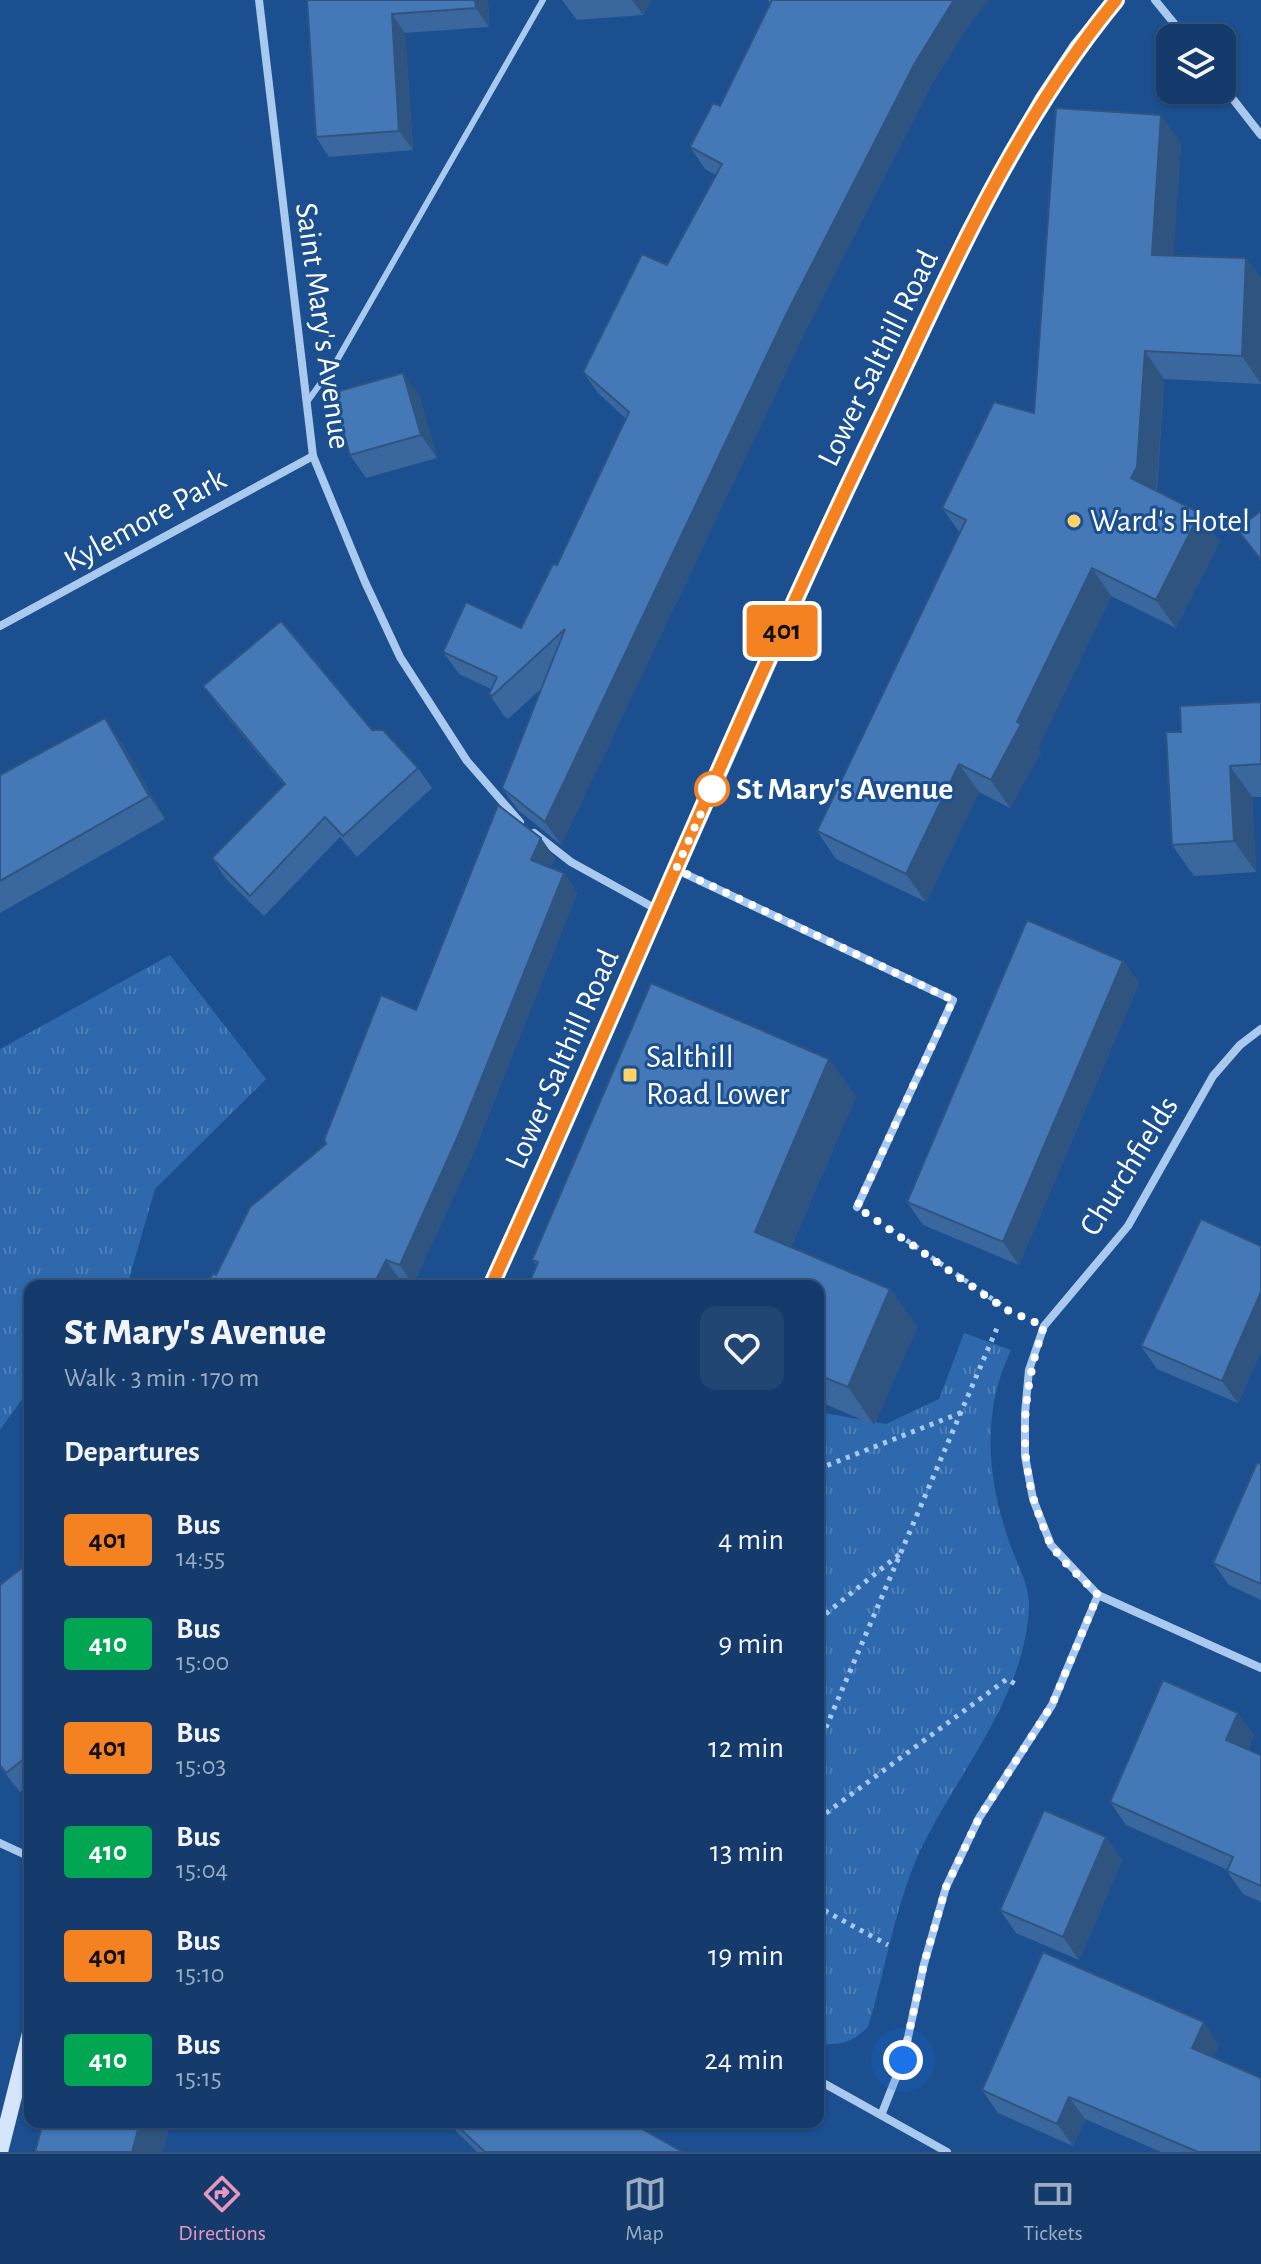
<!DOCTYPE html>
<html lang="en">
<head>
<meta charset="utf-8">
<style>
	body { margin:0; font-family:"Alegreya Sans",sans-serif; background:#214673; color:#f1f3f6; height:100vh; display:flex; flex-direction:column; font-size:30px; white-space:nowrap }
	* { box-sizing:border-box; margin:0 }
	p { font-size:26px; color:#9dadc1 }
	.icon { flex:none; width:44px; height:44px; fill:none; stroke:currentColor; stroke-width:2; stroke-linecap:round; stroke-linejoin:round }
	.map { position:relative; flex:1; overflow:hidden }
	.drawer { position:absolute; left:24px; top:1280px; width:800px; height:848px; display:flex; flex-direction:column; background:#143b6b; border-radius:16px; box-shadow:0 2px 6px #0004,0 0 0 2px #33557e }
	.drawer>* { flex:none }
	.badge { padding:0 16px; border-radius:6px; font-size:28px; line-height:52px }
	.tools { position:absolute; left:1156px; top:24px; display:grid; gap:16px }
	.tools a { display:grid; place-items:center; width:80px; height:80px; border-radius:16px; background:#143b6b; box-shadow:0 2px 6px #0004,0 0 0 2px #33557e; font-size:40px }
	.you { position:absolute; width:40px; height:40px; margin:-20px; border:6px solid #fff; border-radius:50%; background:#1a73e8; box-shadow:0 0 0 12px #1a73e833 }
	.map>.badge { position:absolute; translate:-50% -50%; box-shadow:0 0 0 4px #fff }
	h2 { padding:0 40px; font-size:30px; line-height:72px }
	.round { display:grid; place-items:center; flex:none; width:84px; height:84px; border-radius:16px; background:#214673 }
	.overview { display:flex; align-items:center; justify-content:space-between; height:136px; padding:0 40px }
	h1 { font-size:38px; font-weight:800; line-height:60px }
	ul { padding:0; list-style:none }
	li { display:flex; align-items:center; gap:24px; height:104px; padding:0 40px }
	li div { flex:1 }
	li b { display:block; font-size:30px }
	li em { font-style:normal }
	li .badge { min-width:88px; font-weight:700; text-align:center }
	.tab-bar { display:flex; justify-content:space-around; align-items:center; height:112px; border-top:2px solid #33557e; background:#143b6b; font-size:22px; color:#9dadc1 }
	.tab-bar a { display:grid; justify-items:center; gap:4px }
	.tab-bar .active { color:#e797bd }
	.map>svg:first-child { display:block }
	.grass { fill:url(#grass-tufts) }
	.lines { fill:none; stroke-linecap:round; stroke-linejoin:round }
	.path { stroke:#a9c9ee; stroke-width:5; stroke-dasharray:4 6; stroke-linecap:butt }
	.lane { stroke:#a9c9ee; stroke-width:6 }
	.street { stroke:#a9c9ee; stroke-width:8 }
	.secondary { stroke:#d6e6fa; stroke-width:16 }
	.wall { fill:#3a679d }
	.shaded-wall { fill:#305480 }
	.building { fill:#4478b7; stroke:#305480; stroke-width:2 }
	.line-casing { stroke:#fff; stroke-width:18 }
	.line { stroke:#f58220; stroke-width:12 }
	.walk { stroke:#fff; stroke-width:8; stroke-dasharray:0 14.4 }
	.poi-dot { fill:#ffd166; stroke:#1b4f8f; stroke-width:3 }
	.stop-dot { fill:#fff; stroke:#f58220; stroke-width:4 }
	.labels { text-anchor:middle; dominant-baseline:central; stroke-width:6; stroke-linejoin:round; paint-order:stroke }
	.street-label { font-size:32px; fill:#fff; stroke:#1b4f8f }
	.poi-label { font-size:32px; fill:#fff; stroke:#1b4f8f; text-anchor:start }
	.stop-label { font-size:32px; font-weight:bold; fill:#fff; stroke:#1b4f8f; text-anchor:start }
</style>
</head>
<body>
<div class="map">
<svg width="1261" height="2152" viewBox="0 0 1261 2152">
	<defs>
		<pattern id="grass-tufts" width="24" height="20" patternUnits="userSpaceOnUse" patternTransform="scale(2)"><rect width="24" height="20" fill="#2e69ad"/><path d="M3 7l-1-3M5 7V3M7 7l1-3M15 17l-1-3M17 17v-4M19 17l1-3" fill="none" stroke="#4d80b9"/></pattern>
	</defs>
	<rect width="100%" height="100%" fill="#1b4f8f"/>
	<!-- grass -->
	<g class="grass">
		<path d="M 170,955 L 266,1079 L 155,1189 L 127,1286 L 30,1286 L 30,1388 L 0,1430 L 0,1049 Z"/>
		<path d="M 964,1333 L 1011,1350 C 981,1412 987,1480 1010,1544 C 1017,1564 1030,1586 1029,1607 C 1025,1698 957,1773 919,1853 C 894,1909 886,1969 868,2027 C 852,2043 840,2045 818,2044 L 818,1412 L 886,1424 L 939,1399 Z"/>
	</g>
	<g class="lines">
		<!-- path -->
		<g class="path">
			<path d="M 890,1229 L 1010,1311"/>
			<path d="M 818,1469 L 963,1412"/>
			<path d="M 818,1620 L 901,1553"/>
			<path d="M 818,1746 L 997,1328"/>
			<path d="M 818,1819 L 1007,1679 L 1017,1685"/>
			<path d="M 818,1903 L 827,1912 L 888,1945"/>
		</g>
		<!-- lane -->
		<path class="lane" d="M 307,402 L 336,362 L 543,0"/>
		<!-- street -->
		<g class="street">
			<path d="M 259,0 L 313,456 L 365,582 L 400,657 L 467,761 L 520,822"/>
			<path d="M 1155,0 L 1186,38"/>
			<path d="M 1222,85 L 1261,135"/>
			<path d="M 0,626 L 313,456"/>
			<path d="M 534,833 L 571,862 L 658,910"/>
			<path d="M 677,870 L 953,1000 L 857,1207"/>
			<path d="M 1261,1029 L 1240,1045 L 1213,1076 L 1128,1226 L 1044,1326 L 1029,1370 L 1025,1413 L 1025,1456 L 1033,1499 L 1051,1545 L 1098,1595 L 1261,1668"/>
			<path d="M 0,1843 L 30,1857"/>
			<path d="M 818,2080 L 947,2152"/>
			<path d="M 882,2113 L 903,2060 L 924,1964 L 946,1887 L 979,1818 L 1052,1705 L 1098,1595"/>
		</g>
		<!-- secondary -->
		<g class="secondary">
			<path d="M 491,1286 L 845,491 L 968,233 L 1042,100 L 1078,46 L 1116,0"/>
			<path d="M 0,2152 L 30,2033"/>
		</g>
	</g>
	<!-- wall -->
	<g class="wall">
		<path d="M 307,0 L 488,0 L 489,27 L 405,33 L 413,150 L 329,157 L 316,137 Z"/>
		<path d="M 562,0 L 652,0 L 643,15 L 577,20 Z"/>
		<path d="M 768,0 L 988,0 L 970,23 L 931,85 L 803,336 L 561,845 L 518,810 L 502,788 L 542,688 L 508,719 L 504,716 L 489,694 L 491,689 L 459,674 L 443,652 L 521,628 L 557,565 L 626,419 L 599,394 L 583,372 L 667,265 L 716,175 L 705,169 L 690,147 L 720,106 L 770,4 Z"/>
		<path d="M 1181,143 L 1173,256 L 1246,258 L 1261,279 L 1261,384 L 1164,379 L 1157,491 L 1220,541 L 1176,628 L 1111,596 L 1038,748 L 1041,752 L 1010,808 L 979,792 L 926,902 L 836,859 L 817,831 L 960,533 L 942,508 L 1034,413 Z"/>
		<path d="M 419,395 L 437,458 L 366,478 L 350,455 Z"/>
		<path d="M 203,686 L 372,730 L 418,768 L 432,788 L 357,857 L 340,837 L 264,916 L 226,879 L 212,858 L 284,785 L 218,706 Z"/>
		<path d="M 1261,702 L 1261,797 L 1252,797 L 1256,872 L 1194,876 L 1172,845 L 1181,732 Z"/>
		<path d="M 121,741 L 165,819 L 0,913 L 0,775 Z"/>
		<path d="M 555,858 L 550,868 L 564,873 L 577,893 L 473,1154 L 413,1285 L 400,1280 L 216,1275 L 326,1144 L 416,1010 Z"/>
		<path d="M 1123,961 L 1139,983 L 1019,1265 L 923,1225 L 907,1202 Z"/>
		<path d="M 856,1096 L 791,1247 L 890,1289 L 917,1327 L 874,1425 L 818,1401 L 818,1286 L 537,1266 L 532,1260 Z"/>
		<path d="M 1261,1246 L 1261,1351 L 1238,1403 L 1157,1369 L 1141,1346 Z"/>
		<path d="M 1261,1464 L 1261,1600 L 1229,1585 L 1213,1563 Z"/>
		<path d="M 30,1566 L 30,1785 L 20,1792 L 0,1767 L 0,1585 Z"/>
		<path d="M 1254,1735 L 1248,1750 L 1261,1755 L 1261,1902 L 1243,1894 L 1227,1871 L 1228,1870 L 1126,1825 L 1110,1802 Z"/>
		<path d="M 1106,1837 L 1122,1860 L 1079,1960 L 1016,1933 L 1000,1910 Z"/>
		<path d="M 1219,2045 L 1213,2058 L 1261,2152 L 1161,2152 L 1085,2119 L 1073,2146 L 998,2113 L 982,2090 Z"/>
		<path d="M 447,2122 L 635,2122 L 642,2129 L 683,2152 L 477,2152 Z"/>
	</g>
	<!-- shaded-wall -->
	<g class="shaded-wall">
		<path d="M 475,0 L 488,0 L 489,27 L 476,8 Z"/>
		<path d="M 632,0 L 652,0 L 643,15 Z"/>
		<path d="M 954,0 L 988,0 L 970,23 L 931,85 L 803,336 L 561,845 L 545,822 L 787,313 L 915,63 Z"/>
		<path d="M 392,14 L 405,33 L 413,150 L 399,131 Z"/>
		<path d="M 1161,115 L 1181,143 L 1172,283 L 1152,255 Z"/>
		<path d="M 1246,258 L 1261,279 L 1261,384 L 1242,356 Z"/>
		<path d="M 1145,351 L 1164,379 L 1156,495 L 1131,478 Z"/>
		<path d="M 403,373 L 419,395 L 437,458 L 421,435 Z"/>
		<path d="M 1200,513 L 1220,541 L 1176,628 L 1156,600 Z"/>
		<path d="M 1092,568 L 1111,596 L 1038,748 L 1041,752 L 1010,808 L 991,780 L 1017,722 Z"/>
		<path d="M 105,718 L 121,741 L 165,819 L 149,796 Z"/>
		<path d="M 959,764 L 979,792 L 926,902 L 906,874 Z"/>
		<path d="M 1230,766 L 1252,797 L 1256,872 L 1234,841 Z"/>
		<path d="M 541,838 L 555,858 L 544,880 L 531,860 Z"/>
		<path d="M 564,873 L 577,893 L 473,1154 L 413,1285 L 400,1265 Z"/>
		<path d="M 1123,961 L 1139,983 L 1019,1265 L 1003,1242 Z"/>
		<path d="M 829,1059 L 856,1096 L 781,1270 L 755,1232 Z"/>
		<path d="M 386,1260 L 400,1280 L 397,1286 L 373,1286 Z"/>
		<path d="M 890,1289 L 917,1327 L 874,1425 L 848,1387 Z"/>
		<path d="M 1261,1292 L 1261,1351 L 1238,1403 L 1222,1381 Z"/>
		<path d="M 1238,1713 L 1254,1735 L 1242,1763 L 1226,1740 Z"/>
		<path d="M 1106,1837 L 1122,1860 L 1079,1960 L 1063,1937 Z"/>
		<path d="M 1204,2022 L 1219,2045 L 1207,2071 L 1192,2048 Z"/>
		<path d="M 1069,2097 L 1085,2119 L 1073,2146 L 1057,2124 Z"/>
		<path d="M 140,2122 L 171,2122 L 163,2152 L 132,2152 Z"/>
	</g>
	<!-- building -->
	<g class="building">
		<path d="M 307,0 L 475,0 L 476,8 L 392,14 L 399,131 L 316,137 Z"/>
		<path d="M 772,0 L 954,0 L 915,63 L 787,313 L 545,822 L 502,788 L 565,629 L 492,696 L 489,694 L 497,677 L 443,652 L 466,602 L 521,628 L 553,564 L 557,565 L 629,412 L 583,372 L 642,254 L 667,265 L 722,164 L 690,147 L 713,103 L 720,106 Z"/>
		<path d="M 1056,108 L 1161,115 L 1152,255 L 1246,258 L 1242,356 L 1145,351 L 1137,467 L 1131,478 L 1200,513 L 1156,600 L 1092,568 L 1017,722 L 1021,724 L 991,780 L 959,764 L 906,874 L 817,831 L 966,520 L 942,508 L 994,402 L 1034,413 Z"/>
		<path d="M 403,373 L 421,435 L 350,455 L 332,393 Z"/>
		<path d="M 1261,511 L 1261,560 L 1237,529 Z"/>
		<path d="M 281,621 L 372,730 L 383,730 L 418,768 L 343,836 L 325,817 L 250,896 L 212,858 L 285,784 L 203,686 Z"/>
		<path d="M 1261,702 L 1261,764 L 1230,766 L 1234,841 L 1172,845 L 1166,732 L 1181,732 L 1180,706 Z"/>
		<path d="M 105,718 L 149,796 L 0,881 L 0,775 Z"/>
		<path d="M 498,805 L 541,838 L 531,860 L 564,873 L 459,1134 L 400,1265 L 386,1260 L 373,1286 L 206,1286 L 213,1273 L 216,1275 L 250,1207 L 326,1144 L 324,1140 L 381,995 L 416,1010 Z"/>
		<path d="M 1027,920 L 1123,961 L 1003,1242 L 907,1202 Z"/>
		<path d="M 651,983 L 829,1059 L 755,1232 L 890,1289 L 848,1387 L 818,1375 L 818,1286 L 528,1286 L 538,1262 L 532,1260 Z"/>
		<path d="M 1201,1219 L 1261,1246 L 1261,1292 L 1222,1381 L 1141,1346 Z"/>
		<path d="M 1257,1463 L 1261,1464 L 1261,1584 L 1213,1563 Z"/>
		<path d="M 27,1564 L 29,1567 L 30,1566 L 30,1754 L 6,1773 L 0,1765 L 0,1585 Z"/>
		<path d="M 1163,1680 L 1238,1713 L 1226,1740 L 1261,1755 L 1261,1886 L 1227,1871 L 1233,1857 L 1110,1802 Z"/>
		<path d="M 1044,1810 L 1106,1837 L 1063,1937 L 1000,1910 Z"/>
		<path d="M 1043,1952 L 1204,2022 L 1192,2048 L 1261,2078 L 1261,2152 L 1198,2152 L 1069,2097 L 1057,2124 L 982,2090 Z"/>
		<path d="M 43,2122 L 140,2122 L 132,2152 L 35,2152 Z"/>
		<path d="M 453,2122 L 635,2122 L 642,2129 L 683,2152 L 485,2152 Z"/>
	</g>
	<g class="lines">
		<!-- line casing -->
		<g class="line-casing">
			<path id="line" d="M 491,1286 C 623,998 742,704 880,419 C 949,274 1013,125 1116,0"/>
		</g>
		<!-- line -->
		<use href="#line" class="line"/>
		<!-- walk -->
		<path class="walk" d="M 712,789 L 715,782 L 676,869 L 953,1000 L 857,1207 L 1005,1309 L 1044,1326 C 1023,1388 1016,1455 1040,1518 C 1044,1527 1046,1538 1052,1546 C 1064,1564 1083,1579 1098,1595 L 1052,1705 L 979,1818 L 946,1887 L 924,1964 L 903,2060"/>
	</g>
	<!-- markers -->
	<g class="poi-dot">
		<circle cx="1074" cy="521" r="8"/>
		<rect x="622" y="1067" width="16" height="16" rx="4"/>
	</g>
	<circle class="stop-dot" cx="712" cy="789" r="16"/>
	<g class="labels">
		<!-- street labels -->
		<g class="street-label">
			<text transform="translate(323 326) rotate(82)">Saint Mary's Avenue</text>
			<text transform="translate(878 358) rotate(-64)">Lower Salthill Road</text>
			<text transform="translate(145 520) rotate(-29)">Kylemore Park</text>
			<text transform="translate(562 1059) rotate(-66)">Lower Salthill Road</text>
			<text transform="translate(1129 1166) rotate(-58)">Churchfields</text>
		</g>
		<!-- poi labels -->
		<g class="poi-label">
			<text x="1090" y="521">Ward's Hotel</text>
			<text x="646" y="1057">Salthill<tspan x="646" dy="37">Road Lower</tspan></text>
		</g>
		<!-- stop labels -->
		<g class="stop-label">
			<text x="736" y="789">St Mary's Avenue</text>
		</g>
	</g>
</svg>
<div class="tools">
<a><svg class="icon" aria-label="layers" viewBox="0 0 24 24"><path d="M12 4l9 5-9 5-9-5zM3 14l9 5 9-5"/></svg></a>
</div>
<div class="you" style="left:903px;top:2060px"></div>
<b class="badge" style="left:782px;top:631px;background:#f58220;color:#111">401</b>
<section class="drawer">
<div class="overview"><div><h1>St Mary's Avenue</h1><p>Walk · 3 min · 170 m</p></div><a class="round"><svg class="icon" aria-label="heart" viewBox="0 0 24 24"><path d="M12 20l-8-8c-3-5 5-10 8-4 3-6 11-1 8 4z"/></svg></a></div>
<h2>Departures</h2>
<ul>
<li><span class="badge" style="background:#f58220;color:#111">401</span><div><b>Bus</b><p>14:55</p></div><em>4 min</em></li>
<li><span class="badge" style="background:#00a651;color:#fff">410</span><div><b>Bus</b><p>15:00</p></div><em>9 min</em></li>
<li><span class="badge" style="background:#f58220;color:#111">401</span><div><b>Bus</b><p>15:03</p></div><em>12 min</em></li>
<li><span class="badge" style="background:#00a651;color:#fff">410</span><div><b>Bus</b><p>15:04</p></div><em>13 min</em></li>
<li><span class="badge" style="background:#f58220;color:#111">401</span><div><b>Bus</b><p>15:10</p></div><em>19 min</em></li>
<li><span class="badge" style="background:#00a651;color:#fff">410</span><div><b>Bus</b><p>15:15</p></div><em>24 min</em></li>
</ul>
</section>
</div>
<nav class="tab-bar">
<a class="active"><svg class="icon" aria-label="directions" viewBox="0 0 24 24"><path d="M12 3l9 9-9 9-9-9zM9 14v-3h6M13 9l2 2-2 2"/></svg>Directions</a>
<a><svg class="icon" aria-label="map" viewBox="0 0 24 24"><path d="M3 6l6-2 6 2 6-2v14l-6 2-6-2-6 2zM9 4v14M15 6v14"/></svg>Map</a>
<a><svg class="icon" aria-label="tickets" viewBox="0 0 24 24"><path d="M3 7h18v10H3zM15 7v10"/></svg>Tickets</a>
</nav>
</body>
</html>
